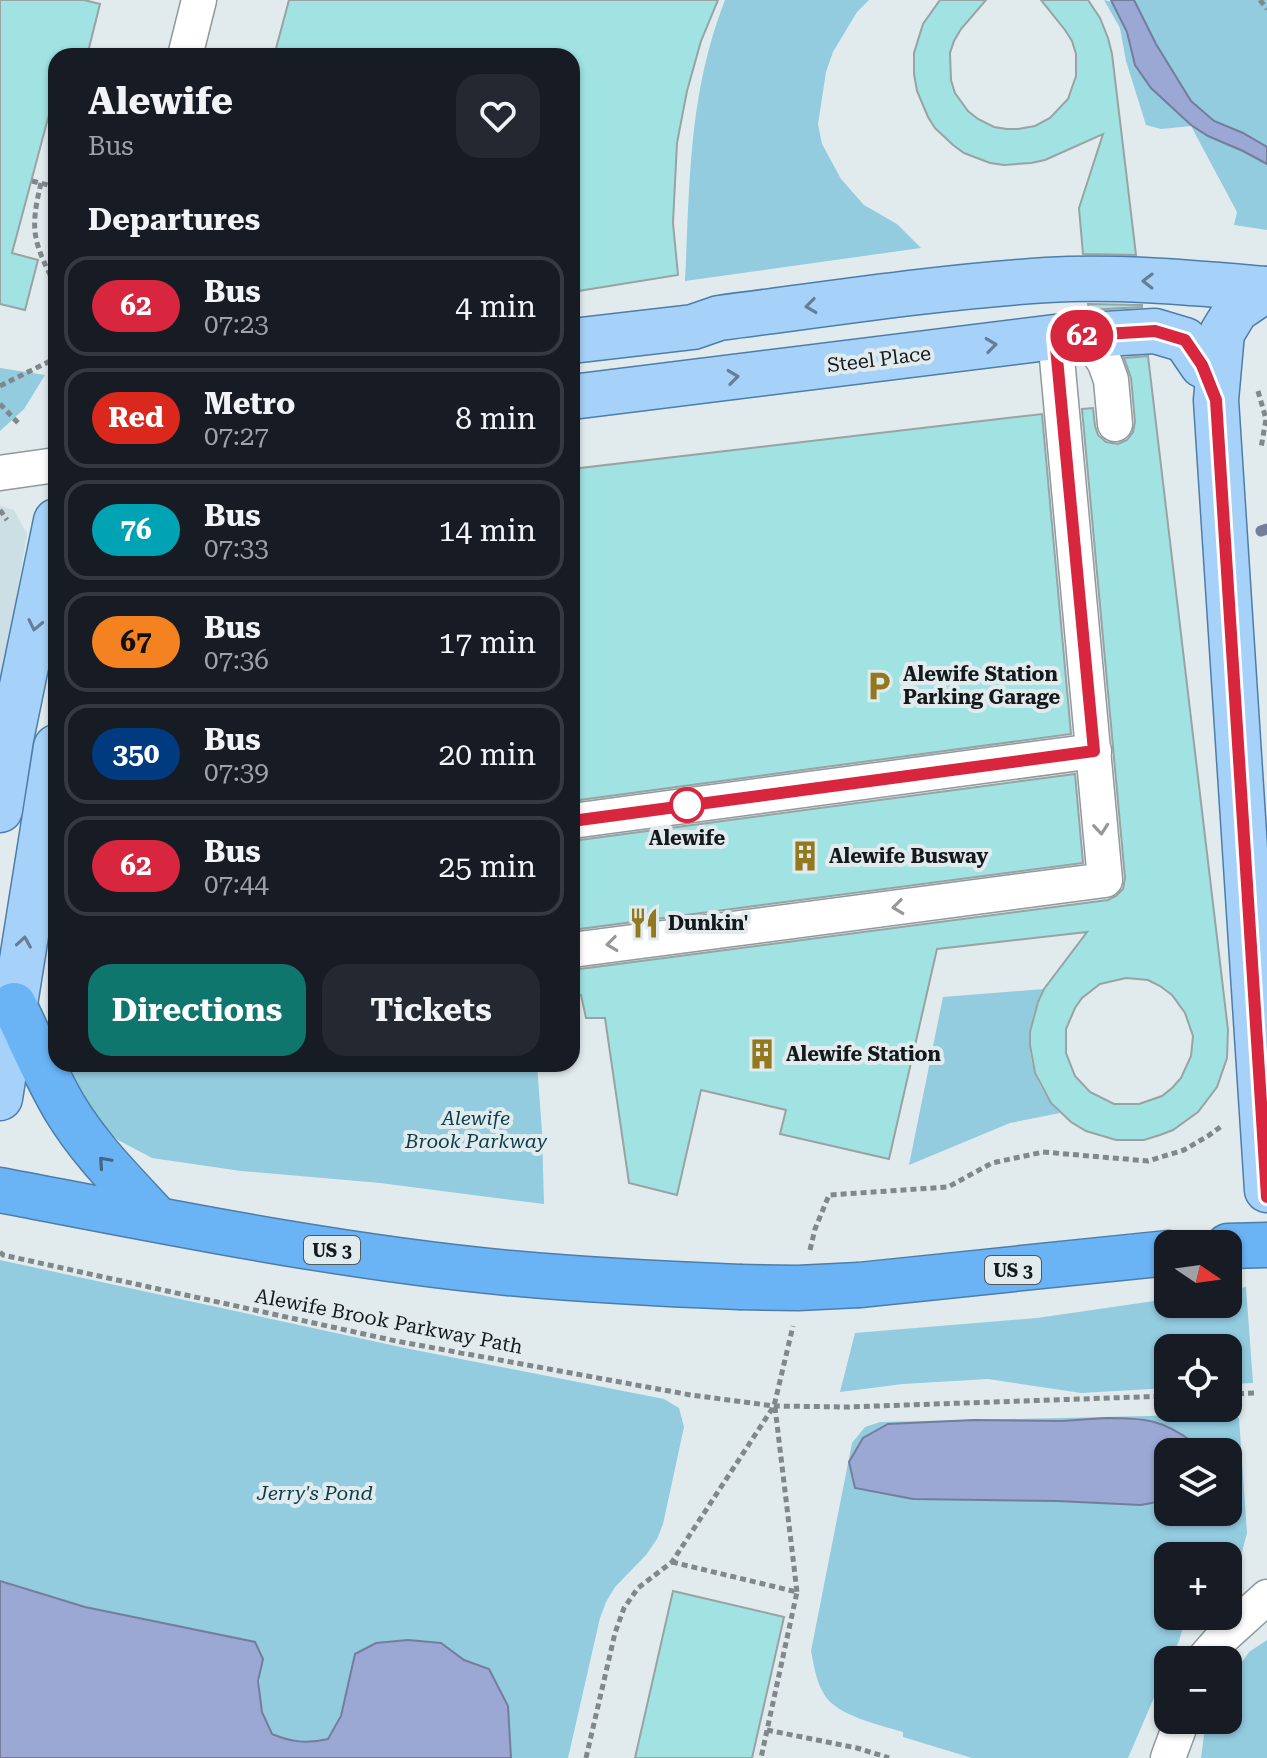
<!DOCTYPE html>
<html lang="en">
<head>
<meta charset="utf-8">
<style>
	body { margin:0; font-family:"Roboto Serif",serif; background:#242831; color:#f1f3f6; height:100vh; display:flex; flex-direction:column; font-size:30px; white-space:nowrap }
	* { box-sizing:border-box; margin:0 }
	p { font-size:26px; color:#9ea1a6 }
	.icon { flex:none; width:44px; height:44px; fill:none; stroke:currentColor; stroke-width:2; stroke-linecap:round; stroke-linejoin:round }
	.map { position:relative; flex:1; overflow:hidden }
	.panel { position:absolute; left:48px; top:48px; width:532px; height:1024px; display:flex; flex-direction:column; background:#171b24; border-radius:24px; box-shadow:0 2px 6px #0004 }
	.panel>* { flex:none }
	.badge { padding:0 16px; border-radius:26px; font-size:28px; line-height:52px }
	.needle { width:52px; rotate:103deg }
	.controls { position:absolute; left:1154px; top:1230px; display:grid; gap:16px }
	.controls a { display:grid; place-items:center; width:88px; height:88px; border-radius:16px; background:#171b24; box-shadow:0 2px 6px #0004; font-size:40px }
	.map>.badge { position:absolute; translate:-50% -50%; box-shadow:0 0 0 4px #fff }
	h2 { padding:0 40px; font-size:30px; line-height:72px }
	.round { display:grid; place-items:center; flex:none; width:84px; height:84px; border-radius:24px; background:#242831 }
	.summary { display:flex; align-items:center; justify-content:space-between; height:136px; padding:0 40px }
	h1 { font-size:38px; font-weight:700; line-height:60px }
	.button { display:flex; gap:16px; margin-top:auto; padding:16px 40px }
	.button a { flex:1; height:92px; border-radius:24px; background:#0f766e; color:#fff; font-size:32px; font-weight:700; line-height:92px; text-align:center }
	.button a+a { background:#242831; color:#f1f3f6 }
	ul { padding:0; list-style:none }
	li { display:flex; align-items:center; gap:24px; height:100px; margin:0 16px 12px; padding:0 24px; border:4px solid #363941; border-radius:24px }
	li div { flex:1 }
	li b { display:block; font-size:30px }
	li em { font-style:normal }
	li .badge { min-width:88px; font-weight:700; text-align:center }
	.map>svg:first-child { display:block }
	.built { fill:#ccdfe5 }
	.green { fill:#93cbdf; fill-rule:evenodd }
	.water { fill:#9ca8d4; stroke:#747d9c; stroke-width:2 }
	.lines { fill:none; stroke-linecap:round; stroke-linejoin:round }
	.stream { stroke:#747d9c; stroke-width:11 }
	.building { fill:#a1e2e2; stroke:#99a3a3; stroke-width:2; fill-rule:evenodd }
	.minor-casing { stroke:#90999c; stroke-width:37 }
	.major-casing { stroke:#4d7da9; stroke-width:47 }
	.highway-casing { stroke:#4d7da9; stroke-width:47 }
	.path { stroke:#81888a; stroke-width:5; stroke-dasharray:6 4; stroke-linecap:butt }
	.minor { stroke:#fff; stroke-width:34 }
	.major { stroke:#a6d1f9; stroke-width:44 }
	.highway { stroke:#6ab3f5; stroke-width:44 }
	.highway-bridge-casing { stroke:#4d7da9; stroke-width:47; stroke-linecap:butt }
	.highway-bridge { stroke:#6ab3f5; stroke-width:44 }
	.oneway { stroke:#657e95 }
	.oneway2 { stroke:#969898 }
	.oneway3 { stroke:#406688 }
	.line-casing { stroke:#fff; stroke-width:18 }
	.line { stroke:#d7263d; stroke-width:12 }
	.stop-dot { fill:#fff; stroke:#d7263d; stroke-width:4 }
	.labels { text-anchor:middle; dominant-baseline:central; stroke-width:8; stroke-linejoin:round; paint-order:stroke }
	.shield { fill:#e1ebee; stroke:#53585a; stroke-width:2 }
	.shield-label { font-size:18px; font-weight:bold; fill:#16191b }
	.street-label { font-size:20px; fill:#16191b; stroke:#e1ebee }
	.poi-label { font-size:20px; font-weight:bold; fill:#16191b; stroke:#e1ebee; text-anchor:start }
	.stop-label { font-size:20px; font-weight:bold; fill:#16191b; stroke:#e1ebee }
	.park-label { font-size:20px; font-style:italic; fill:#083d4b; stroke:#e1ebee }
</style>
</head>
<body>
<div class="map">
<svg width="1267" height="1758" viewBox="0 0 1267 1758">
	<rect width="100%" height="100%" fill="#e1ebee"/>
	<!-- built -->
	<path class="built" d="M 0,506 L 14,510 L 27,534 L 0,693 Z"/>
	<!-- green -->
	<g class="green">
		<path d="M 725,0 L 869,0 L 857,12 L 833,52 L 826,72 L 818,124 L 822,144 L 841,179 L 864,205 L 897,224 L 921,248 L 685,281 C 690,182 688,95 725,0 Z"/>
		<path d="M 1104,0 L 1112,2 L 1127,32 L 1135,65 L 1151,88 L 1190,125 L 1189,97 L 1156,44 L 1134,0 L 1267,0 L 1267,230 L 1234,225 L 1237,212 L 1191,126 L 1161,129 L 1146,125 L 1126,61 L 1120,28 Z"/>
		<path d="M 0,368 L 45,375 L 24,409 L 0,431 Z"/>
		<path d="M 1044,989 C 1021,1034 1026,1077 1060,1113 L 1010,1123 L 909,1165 L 943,997 Z"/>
		<path d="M 62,1064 L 537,1064 L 542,1132 L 544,1204 L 380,1183 L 241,1171 L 152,1158 L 118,1140 L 91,1116 Z"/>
		<path d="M 0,1260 L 405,1348 L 664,1399 L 679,1408 L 684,1427 L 663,1524 L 657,1539 L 646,1555 L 615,1587 L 606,1602 L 600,1618 L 568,1758 L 511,1758 L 508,1706 L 489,1669 L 464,1660 L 441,1643 L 355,1654 L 341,1716 L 328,1739 C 307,1744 292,1742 272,1734 C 259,1706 256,1690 263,1659 L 0,1581 Z"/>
		<path d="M 1246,1287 L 1253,1383 L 1228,1384 L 1228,1348 L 1168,1348 L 1168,1388 L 1081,1393 L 988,1379 L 903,1384 L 840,1392 L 855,1333 L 1037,1318 L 1168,1299 L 1168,1304 L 1228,1304 L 1228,1290 Z"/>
		<path d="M 1233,1414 L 1239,1418 L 1247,1533 L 1242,1552 L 1228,1564 L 1228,1556 L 1168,1556 L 1168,1616 L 1186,1616 L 1179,1641 L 1170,1660 L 1168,1660 L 1168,1665 L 1128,1758 L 972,1758 L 903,1737 L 903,1732 C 881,1725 836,1716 824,1694 C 816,1681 814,1666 811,1651 L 852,1443 L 865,1427 L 880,1422 ZM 1168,1452 L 1228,1452 L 1228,1512 L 1168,1512 Z"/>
		<path d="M 1267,1640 L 1267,1758 L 1201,1758 L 1206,1720 L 1228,1720 L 1228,1682 L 1249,1652 Z"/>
	</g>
	<!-- water -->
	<g class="water">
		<path d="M 1111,0 L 1134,0 L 1156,44 L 1191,101 L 1214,121 L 1243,133 L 1267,147 L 1267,164 L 1243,151 L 1208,136 L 1191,125 L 1151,88 L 1135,65 L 1127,32 Z"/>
		<path d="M 1106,1418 C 1144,1418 1162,1419 1194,1443 L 1196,1452 L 1168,1452 L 1168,1500 L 1141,1505 L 1057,1501 L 913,1499 L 855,1488 L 849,1462 L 863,1438 L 888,1424 L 974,1420 L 1062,1421 Z"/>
		<path d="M 0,1581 L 85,1607 L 255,1642 L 263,1659 L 258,1681 L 262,1712 L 272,1734 C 291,1742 307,1744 328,1739 L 341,1716 L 355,1654 L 376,1643 L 408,1640 L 441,1643 L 464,1660 L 489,1669 L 508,1706 L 511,1758 L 0,1758 Z"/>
	</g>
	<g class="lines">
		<!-- stream -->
		<path class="stream" d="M 1261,531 L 1267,529"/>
	</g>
	<!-- building -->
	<g class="building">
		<path d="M 0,0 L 84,0 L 100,4 L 87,56 L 56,56 L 56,109 L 51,107 L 12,253 L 38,260 L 25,310 L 0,304 Z"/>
		<path d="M 289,0 L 718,0 L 701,41 L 687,91 L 677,143 L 673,223 L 678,275 L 572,292 L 572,56 L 274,56 Z"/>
		<path d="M 940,0 L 986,0 L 961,29 L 954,41 L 950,53 L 951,80 L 955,93 L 968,111 L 978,119 L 994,127 L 1007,129 L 1018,129 L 1035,126 L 1050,118 L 1068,99 L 1076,76 L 1076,54 L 1072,41 L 1065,30 L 1041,0 L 1088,0 L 1100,18 L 1108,38 L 1112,54 L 1136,255 L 1083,254 L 1079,208 L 1103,134 L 1045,160 L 1031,163 L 1004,165 L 990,163 L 964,153 L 953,145 L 935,128 L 928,117 L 917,91 L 914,74 L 914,53 L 923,24 Z"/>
		<path d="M 1088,304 L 1142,305 L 1142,307 L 1089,310 Z"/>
		<path d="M 1148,356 L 1228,1030 L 1227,1058 L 1217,1087 L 1198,1112 L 1173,1130 L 1160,1135 L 1144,1140 L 1116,1140 L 1086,1131 L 1071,1122 L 1051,1103 L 1035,1073 L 1030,1045 L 1030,1032 L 1038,1002 L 1044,989 L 1087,932 L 937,949 L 889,1159 L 780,1134 L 786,1110 L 701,1090 L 677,1195 L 629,1183 L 605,1018 L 586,1018 L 581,995 L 572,996 L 572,970 L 1108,900 L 1116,896 L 1123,889 L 1125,878 L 1082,409 L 1093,408 L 1095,426 L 1098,435 L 1106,442 L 1118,444 L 1127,440 L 1133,432 L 1135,422 L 1131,378 L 1124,358 ZM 1126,978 L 1148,980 L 1160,986 L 1172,995 L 1185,1013 L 1193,1036 L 1191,1056 L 1181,1078 L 1172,1088 L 1162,1096 L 1139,1104 L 1114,1104 L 1090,1092 L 1075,1076 L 1066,1053 L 1066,1029 L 1075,1008 L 1082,998 L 1100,984 Z"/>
		<path d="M 1042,414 L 1071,734 L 572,801 L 572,469 Z"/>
		<path d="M 1075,774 L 1083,863 L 572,930 L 572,841 Z"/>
		<path d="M 673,1591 L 784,1617 L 752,1758 L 635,1758 Z"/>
	</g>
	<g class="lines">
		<!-- minor casing -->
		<g class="minor-casing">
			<g id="minor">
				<path d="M 185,56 L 199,0"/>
				<path d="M 1087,336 L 1105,363 L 1111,380 L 1115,424"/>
				<path d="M 0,473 L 56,465"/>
				<path d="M 572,821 L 1094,751"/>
				<path d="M 572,950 L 1105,880 L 1055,337"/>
				<path d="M 1203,1660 L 1224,1636 L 1267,1597"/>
				<path d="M 1168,1758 L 1182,1720"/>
			</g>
		</g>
		<!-- major casing -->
		<g class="major-casing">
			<g id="major">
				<path d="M 572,341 L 693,327 L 719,318 C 828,304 937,287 1047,280 C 1120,276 1194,283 1267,289"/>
				<path d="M 572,397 L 1055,337 L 1155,331 L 1185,340 L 1202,365"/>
				<path d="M 0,810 L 11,739 L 56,521"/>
				<path d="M 0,1098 L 56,747"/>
				<path d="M 1267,1190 L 1216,400 L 1222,333 L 1236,310 L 1267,289"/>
			</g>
		</g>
		<!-- highway casing -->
		<g class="highway-casing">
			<g id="highway">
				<path d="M 14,1005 C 31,1040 46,1077 66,1110 C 91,1151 125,1184 157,1219"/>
				<path d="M 0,1190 C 168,1222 338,1257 509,1273 C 585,1280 662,1284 739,1287"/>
				<path d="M 1228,1246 L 1267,1245"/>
				<path d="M 859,1285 L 1168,1253"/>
			</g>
		</g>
		<!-- path -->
		<g class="path">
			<path d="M 1260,0 L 1267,9"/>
			<path d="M 32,181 L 56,187"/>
			<path d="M 41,183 C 29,233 34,242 56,287"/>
			<path d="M 0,386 L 56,358"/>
			<path d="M 1258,391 L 1266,419 L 1261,448"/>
			<path d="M 0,404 L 20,425"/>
			<path d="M 0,510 L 7,520"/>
			<path d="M 810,1250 L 815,1229 L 829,1195 L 948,1187 L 992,1163 L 1043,1152 L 1148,1161 L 1184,1150 L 1208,1136 L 1223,1125"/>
			<path d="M 0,1252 L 3,1255 L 396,1341 L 691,1395 L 774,1406 L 848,1407 L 1168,1396"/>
			<path d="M 1228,1394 L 1256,1393"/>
			<path d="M 775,1407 L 797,1592"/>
			<path d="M 672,1562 L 797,1592 L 761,1758"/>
			<path d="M 767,1730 L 857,1748 L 889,1758"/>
			<path d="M 586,1758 L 615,1633 L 624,1608 L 638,1588 L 672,1562 L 774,1406 L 793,1326"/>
		</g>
		<!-- minor -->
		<use href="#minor" class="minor"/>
		<!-- major -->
		<use href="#major" class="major"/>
		<!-- highway -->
		<use href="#highway" class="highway"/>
		<!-- highway-bridge casing -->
		<g class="highway-bridge-casing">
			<path id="highway-bridge" d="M 739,1287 L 798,1288 L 859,1285"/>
		</g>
		<!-- highway-bridge -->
		<use href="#highway-bridge" class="highway-bridge"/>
	</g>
	<!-- one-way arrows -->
	<defs><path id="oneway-chevron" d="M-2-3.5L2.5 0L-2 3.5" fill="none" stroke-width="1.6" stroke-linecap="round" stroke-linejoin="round" transform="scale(2)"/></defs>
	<g class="oneway">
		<use href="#oneway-chevron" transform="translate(1148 281) rotate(-179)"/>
		<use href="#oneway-chevron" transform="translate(811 306) rotate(173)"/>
		<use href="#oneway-chevron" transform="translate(991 345) rotate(-7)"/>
		<use href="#oneway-chevron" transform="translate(733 377) rotate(-7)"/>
		<use href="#oneway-chevron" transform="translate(35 625) rotate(102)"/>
		<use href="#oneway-chevron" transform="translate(24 942) rotate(-81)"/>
	</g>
	<g class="oneway2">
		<use href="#oneway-chevron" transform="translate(1101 829) rotate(85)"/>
		<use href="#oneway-chevron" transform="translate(898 907) rotate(173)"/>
		<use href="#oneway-chevron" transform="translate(612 944) rotate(173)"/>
	</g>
	<use class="oneway3" href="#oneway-chevron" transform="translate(104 1162) rotate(-132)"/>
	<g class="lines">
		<!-- line casing -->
		<g class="line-casing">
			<path id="line" d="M 572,821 L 1094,751 L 1055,337 L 1155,331 L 1185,340 L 1202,365 L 1216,400 L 1267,1197"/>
		</g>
		<!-- line -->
		<use href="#line" class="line"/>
	</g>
	<!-- icons -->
	<defs>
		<g id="parking-bare" transform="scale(2.4)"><path d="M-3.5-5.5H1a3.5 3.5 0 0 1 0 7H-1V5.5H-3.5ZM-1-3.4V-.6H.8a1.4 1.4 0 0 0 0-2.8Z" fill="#92781f" stroke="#e1ebee" stroke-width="2.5" paint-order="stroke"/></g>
		<g id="building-bare" transform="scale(2.4)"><path d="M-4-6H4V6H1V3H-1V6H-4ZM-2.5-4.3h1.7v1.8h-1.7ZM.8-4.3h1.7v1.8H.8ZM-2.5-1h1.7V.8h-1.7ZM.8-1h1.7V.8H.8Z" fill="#92781f" stroke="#e1ebee" stroke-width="2.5" paint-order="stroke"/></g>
		<g id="restaurant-bare" transform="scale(2.4)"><path d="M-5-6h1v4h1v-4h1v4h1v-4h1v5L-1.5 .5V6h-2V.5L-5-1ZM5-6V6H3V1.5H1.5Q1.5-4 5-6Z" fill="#92781f" stroke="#e1ebee" stroke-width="2.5" paint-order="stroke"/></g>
	</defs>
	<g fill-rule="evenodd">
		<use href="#parking-bare" x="879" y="686"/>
		<use href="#building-bare" x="805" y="856"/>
		<use href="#restaurant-bare" x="644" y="923"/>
		<use href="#building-bare" x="762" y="1054"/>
	</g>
	<!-- markers -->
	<circle class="stop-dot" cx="687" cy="805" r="16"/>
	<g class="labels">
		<!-- shield labels -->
		<g class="shield">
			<rect x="304" y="1236" width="56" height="28" rx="6"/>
			<rect x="985" y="1256" width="56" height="28" rx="6"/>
		</g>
		<g class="shield-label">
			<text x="332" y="1250">US 3</text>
			<text x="1013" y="1270">US 3</text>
		</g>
		<!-- street labels -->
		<g class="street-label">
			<text transform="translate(879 359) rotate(-7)">Steel Place</text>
			<text transform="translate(389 1321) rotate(11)">Alewife Brook Parkway Path</text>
		</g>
		<!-- poi labels -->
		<g class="poi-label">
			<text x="903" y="674">Alewife Station<tspan x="903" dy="23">Parking Garage</tspan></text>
			<text x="829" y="856">Alewife Busway</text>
			<text x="668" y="923">Dunkin'</text>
			<text x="786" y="1054">Alewife Station</text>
		</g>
		<!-- stop labels -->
		<g class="stop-label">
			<text x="687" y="838">Alewife</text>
		</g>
		<!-- park labels -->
		<g class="park-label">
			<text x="476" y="1118">Alewife<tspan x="476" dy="23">Brook Parkway</tspan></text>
			<text x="315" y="1493">Jerry's Pond</text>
		</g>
	</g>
</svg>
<div class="controls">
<a><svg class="needle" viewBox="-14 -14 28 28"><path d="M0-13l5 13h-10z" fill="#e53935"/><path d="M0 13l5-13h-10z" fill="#9ea1a6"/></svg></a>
<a><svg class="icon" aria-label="locate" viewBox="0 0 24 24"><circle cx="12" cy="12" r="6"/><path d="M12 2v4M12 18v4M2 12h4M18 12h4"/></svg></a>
<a><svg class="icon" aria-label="layers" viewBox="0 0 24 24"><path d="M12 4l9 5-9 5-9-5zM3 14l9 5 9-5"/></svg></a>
<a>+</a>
<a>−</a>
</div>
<b class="badge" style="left:1082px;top:336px;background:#d7263d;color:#fff">62</b>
<section class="panel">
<div class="summary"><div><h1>Alewife</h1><p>Bus</p></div><a class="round"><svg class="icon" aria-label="heart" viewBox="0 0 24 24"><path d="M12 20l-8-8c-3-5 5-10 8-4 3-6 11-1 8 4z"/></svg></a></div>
<h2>Departures</h2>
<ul>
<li><span class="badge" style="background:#d7263d;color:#fff">62</span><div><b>Bus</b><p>07:23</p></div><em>4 min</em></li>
<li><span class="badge" style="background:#da291c;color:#fff">Red</span><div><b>Metro</b><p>07:27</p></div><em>8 min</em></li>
<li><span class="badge" style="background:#00a3b4;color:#fff">76</span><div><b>Bus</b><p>07:33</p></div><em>14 min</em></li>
<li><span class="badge" style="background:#f58220;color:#111">67</span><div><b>Bus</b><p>07:36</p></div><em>17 min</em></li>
<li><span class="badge" style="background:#003b80;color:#fff">350</span><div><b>Bus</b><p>07:39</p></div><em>20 min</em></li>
<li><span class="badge" style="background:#d7263d;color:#fff">62</span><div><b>Bus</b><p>07:44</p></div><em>25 min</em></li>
</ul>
<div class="button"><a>Directions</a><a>Tickets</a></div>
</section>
</div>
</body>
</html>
